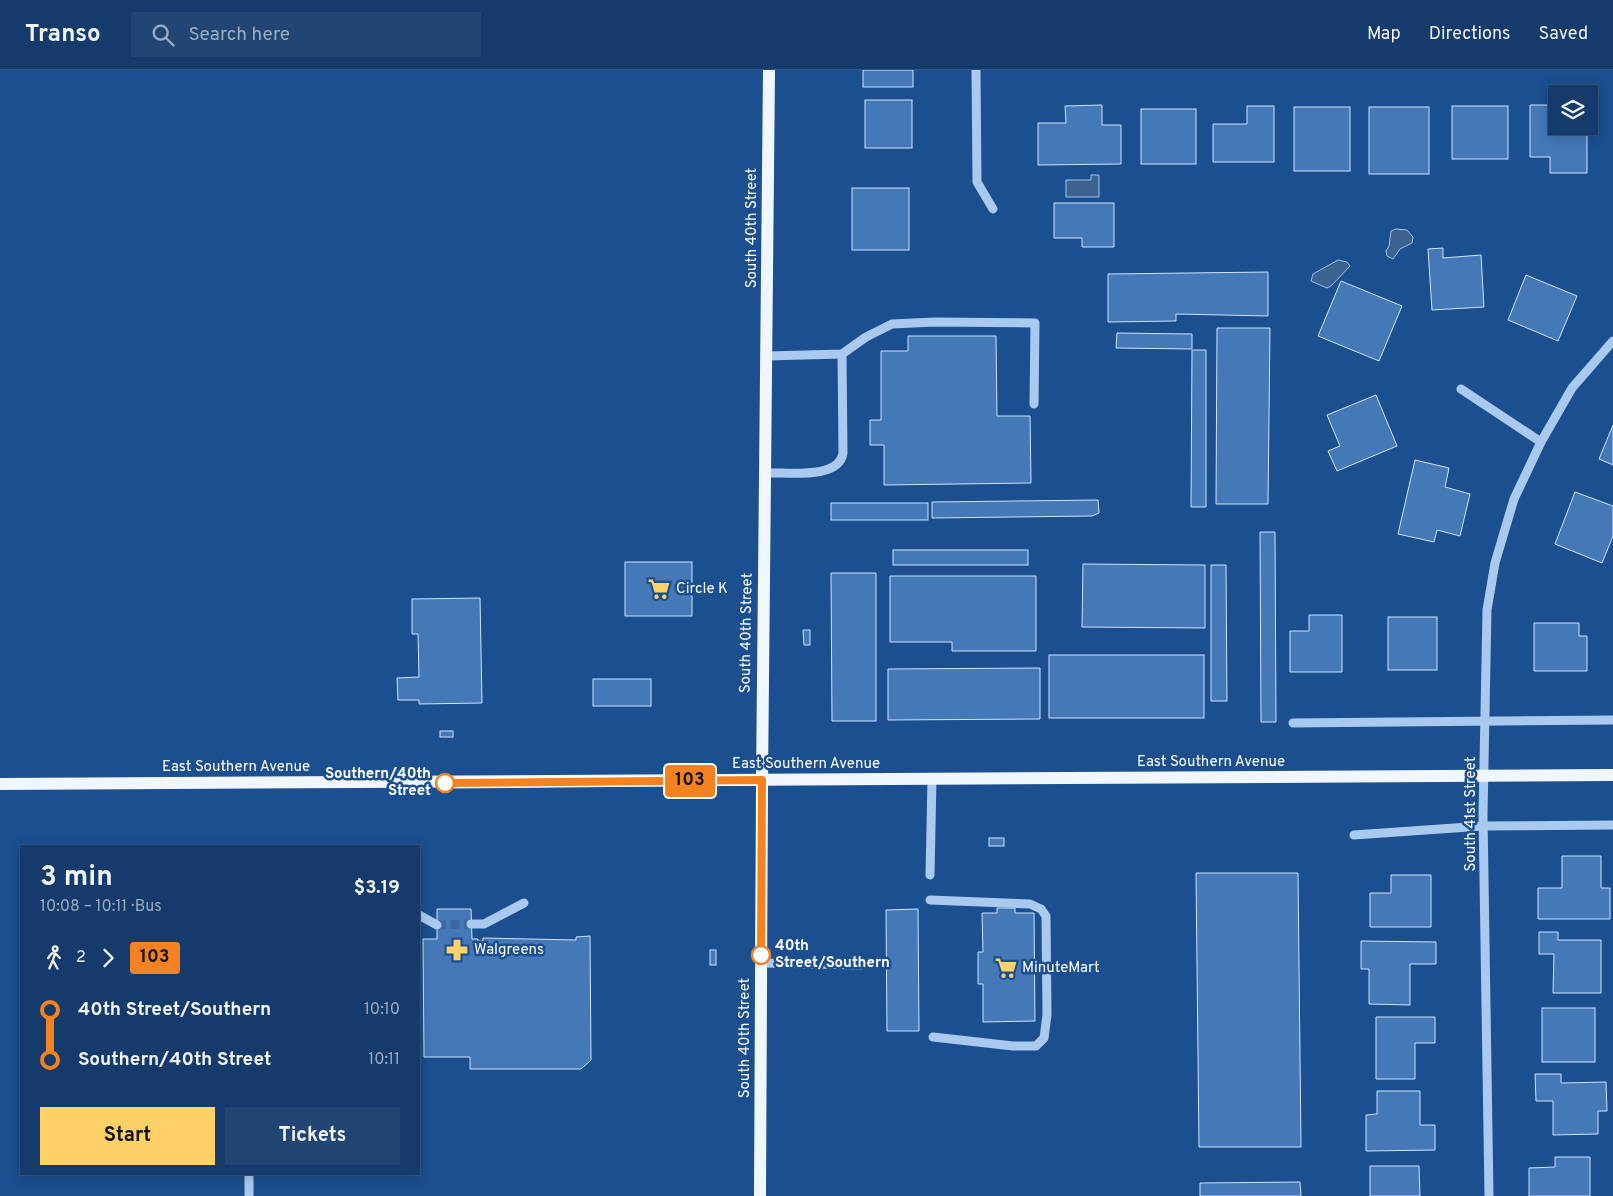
<!DOCTYPE html>
<html lang="en">
<head>
<meta charset="utf-8">
<style>
	body { margin:0; font-family:Overpass,sans-serif; background:#214673; color:#f1f3f6; height:100vh; display:flex; flex-direction:column; font-size:19px; white-space:nowrap }
	* { box-sizing:border-box; margin:0 }
	p { font-size:16px; color:#9dadc1 }
	.icon { flex:none; width:28px; height:28px; fill:none; stroke:currentColor; stroke-width:2; stroke-linecap:round; stroke-linejoin:round }
	.map { position:relative; flex:1; overflow:hidden }
	.sheet { position:absolute; left:20px; top:775px; width:400px; height:330px; display:flex; flex-direction:column; background:#143b6b; border-radius:0px; box-shadow:0 2px 12px #0003,0 0 0 1px #33557e }
	.sheet>* { flex:none }
	.badge { padding:0 10px; border-radius:4px; font-size:18px; line-height:32px }
	.fabs { position:absolute; left:1548px; top:15px; display:grid; gap:10px }
	.fabs a { display:grid; place-items:center; width:50px; height:50px; border-radius:0px; background:#143b6b; box-shadow:0 2px 12px #0003,0 0 0 1px #33557e; font-size:25px }
	.map>.badge { position:absolute; translate:-50% -50%; box-shadow:0 0 0 2px #fff }
	.legs { display:flex; align-items:center; gap:8px; height:55px; padding:0 20px; font-size:16px }
	.legs p { margin-inline-start:auto }
	.overview { display:flex; align-items:center; justify-content:space-between; height:85px; padding:0 20px }
	h1 { font-size:28px; font-weight:700; line-height:38px }
	.button { display:flex; gap:10px; margin-top:auto; padding:10px 20px }
	.button a { flex:1; height:58px; border-radius:0px; background:#ffd166; color:#111; font-size:20px; font-weight:700; line-height:58px; text-align:center }
	.button a+a { background:#214673; color:#f1f3f6 }
	ul { padding:0 20px; list-style:none }
	li { display:flex; align-items:center; gap:18px; height:50px; font-size:19px }
	li i { display:grid; place-items:center; width:8px; height:100%; margin:0 6px; background:currentColor }
	li i::after { content:''; width:12px; height:12px; margin:-6px; border:4px solid; border-radius:50%; background:#143b6b }
	li p { margin-inline-start:auto }
	li:first-child i { background:linear-gradient(#0000 50%,currentColor 0) }
	li:last-child i { background:linear-gradient(currentColor 50%,#0000 0) }
	header { display:flex; align-items:center; gap:30px; box-sizing:border-box; height:70px; padding:0 25px; background:#143b6b; border-bottom:1px solid #33557e }
	header strong { font-size:24px }
	nav { display:flex; gap:28px; margin-inline-start:auto; font-size:18px }
	.search { width:350px; height:45px; background:#214673; display:flex; align-items:center; gap:12px; box-sizing:border-box; padding:0 18px; border-radius:0px; color:#9dadc1; font-size:19px }
	.map>svg:first-child { display:block }
	.water { fill:#3c6290; stroke:#9cc4f0 }
	.building { fill:#4478b7; stroke:#cfe3fa }
	.lines { fill:none; stroke-linecap:round; stroke-linejoin:round }
	.minor-tunnel { stroke:#3d69a0; stroke-width:9; stroke-dasharray:9 4.5; stroke-linecap:butt }
	.minor { stroke:#a9c9ee; stroke-width:9 }
	.major { stroke:#f0f6ff; stroke-width:12 }
	.line-1-casing { stroke:#fff; stroke-width:11 }
	.line-1 { stroke:#f58220; stroke-width:8 }
	.stop-1-dot { fill:#fff; stroke:#f58220; stroke-width:2.5 }
	.labels { text-anchor:middle; dominant-baseline:central; stroke-width:5; stroke-linejoin:round; paint-order:stroke }
	.street-label { font-size:15px; fill:#fff; stroke:#1b4f8f }
	.poi-label { font-size:15px; fill:#fff; stroke:#1b4f8f; text-anchor:start }
	.stop-label { font-size:15px; font-weight:bold; fill:#fff; stroke:#1b4f8f; text-anchor:end }
</style>
</head>
<body>
<header>
<strong>Transo</strong>
<div class="search"><svg class="icon" aria-label="search" viewBox="0 0 24 24"><circle cx="10" cy="10" r="6"/><path d="M15 15l6 6"/></svg>Search here</div>
<nav><a>Map</a><a>Directions</a><a>Saved</a></nav>
</header>
<div class="map">
<svg width="1613" height="1126" viewBox="0 0 1613 1126">
	<rect width="100%" height="100%" fill="#1b4f8f"/>
	<!-- water -->
	<g class="water">
		<path d="M 1091,105 L 1099,105 L 1099,127 L 1066,127 L 1066,110 L 1091,110 Z"/>
		<path d="M 1396,159 L 1407,160 L 1413,167 L 1412,173 L 1400,179 L 1393,189 L 1387,186 L 1386,181 L 1389,176 L 1391,161 Z"/>
		<path d="M 1338,190 L 1347,192 L 1350,196 L 1331,216 L 1327,218 L 1311,211 L 1313,204 Z"/>
	</g>
	<!-- building -->
	<g class="building">
		<rect x="863" y="0" width="50" height="17"/>
		<rect x="865" y="30" width="47" height="48"/>
		<path d="M 1102,35 L 1102,55 L 1121,55 L 1121,94 L 1038,95 L 1038,53 L 1066,53 L 1065,36 Z"/>
		<path d="M 1530,35 L 1556,35 L 1556,56 L 1587,56 L 1587,103 L 1550,103 L 1550,87 L 1530,87 Z"/>
		<path d="M 1247,36 L 1274,36 L 1274,92 L 1213,92 L 1213,54 L 1247,54 Z"/>
		<rect x="1452" y="36" width="56" height="53"/>
		<rect x="1294" y="37" width="56" height="64"/>
		<rect x="1369" y="37" width="60" height="67"/>
		<rect x="1141" y="39" width="55" height="55"/>
		<rect x="852" y="118" width="57" height="62"/>
		<path d="M 1054,133 L 1114,133 L 1114,177 L 1082,177 L 1082,168 L 1054,168 Z"/>
		<path d="M 1443,178 L 1443,188 L 1481,185 L 1484,237 L 1432,240 L 1428,179 Z"/>
		<path d="M 1268,202 L 1268,246 L 1176,244 L 1176,251 L 1108,252 L 1108,204 Z"/>
		<path d="M 1526,205 L 1577,226 L 1558,271 L 1508,250 Z"/>
		<path d="M 1341,211 L 1402,236 L 1379,291 L 1318,266 Z"/>
		<path d="M 1217,258 L 1270,258 L 1268,434 L 1216,434 Z"/>
		<path d="M 1117,263 L 1192,264 L 1192,279 L 1116,278 Z"/>
		<path d="M 908,266 L 996,266 L 997,346 L 1030,346 L 1031,413 L 884,415 L 884,375 L 870,375 L 870,350 L 881,350 L 881,281 L 908,281 Z"/>
		<path d="M 1192,280 L 1206,280 L 1206,437 L 1191,437 Z"/>
		<path d="M 1376,325 L 1397,376 L 1337,401 L 1328,381 L 1340,376 L 1327,345 Z"/>
		<path d="M 1613,355 L 1613,395 L 1599,389 Z"/>
		<path d="M 1415,390 L 1449,398 L 1445,417 L 1470,424 L 1460,466 L 1437,460 L 1434,472 L 1398,464 Z"/>
		<path d="M 1575,422 L 1613,436 L 1613,466 L 1602,493 L 1555,474 Z"/>
		<path d="M 1098,430 L 1099,443 L 1092,446 L 932,448 L 932,432 Z"/>
		<rect x="831" y="433" width="97" height="17"/>
		<path d="M 1260,462 L 1275,462 L 1276,652 L 1261,652 Z"/>
		<rect x="893" y="480" width="135" height="15"/>
		<rect x="625" y="492" width="67" height="54"/>
		<path d="M 1083,494 L 1205,495 L 1205,558 L 1082,557 Z"/>
		<path d="M 1211,495 L 1226,495 L 1227,631 L 1211,631 Z"/>
		<path d="M 831,503 L 876,503 L 876,651 L 832,651 Z"/>
		<path d="M 890,506 L 1036,506 L 1036,581 L 952,581 L 952,572 L 890,572 Z"/>
		<path d="M 480,528 L 482,633 L 419,634 L 419,630 L 398,630 L 397,608 L 419,607 L 418,564 L 412,564 L 412,529 Z"/>
		<path d="M 1309,545 L 1342,545 L 1342,602 L 1290,602 L 1290,561 L 1309,561 Z"/>
		<rect x="1388" y="547" width="49" height="53"/>
		<path d="M 1534,553 L 1579,553 L 1579,566 L 1587,566 L 1587,601 L 1534,601 Z"/>
		<path d="M 803,560 L 810,560 L 810,575 L 804,575 Z"/>
		<rect x="1049" y="585" width="155" height="63"/>
		<path d="M 1040,598 L 1040,649 L 888,650 L 888,599 Z"/>
		<rect x="593" y="609" width="58" height="27"/>
		<rect x="440" y="661" width="13" height="6"/>
		<rect x="989" y="768" width="15" height="8"/>
		<path d="M 1562,786 L 1601,786 L 1601,818 L 1610,818 L 1610,849 L 1538,849 L 1538,818 L 1562,818 Z"/>
		<path d="M 1196,803 L 1298,803 L 1301,1077 L 1199,1077 Z"/>
		<path d="M 1391,805 L 1431,805 L 1431,857 L 1370,857 L 1370,823 L 1391,823 Z"/>
		<path d="M 997,838 L 1015,838 L 1015,843 L 1034,843 L 1035,951 L 983,952 L 983,914 L 978,914 L 978,882 L 983,882 L 982,843 L 997,843 Z"/>
		<path d="M 437,839 L 471,839 L 472,869 L 478,869 L 478,871 L 483,871 L 483,868 L 576,870 L 576,867 L 590,866 L 591,990 L 581,999 L 470,999 L 470,987 L 424,987 L 423,869 L 437,869 Z"/>
		<path d="M 918,839 L 919,961 L 887,961 L 886,840 Z"/>
		<path d="M 1539,862 L 1558,862 L 1558,870 L 1601,870 L 1601,923 L 1553,923 L 1554,884 L 1539,884 Z"/>
		<path d="M 1361,871 L 1436,872 L 1436,894 L 1410,894 L 1410,935 L 1369,934 L 1369,899 L 1361,899 Z"/>
		<rect x="710" y="880" width="6" height="15"/>
		<rect x="1542" y="938" width="53" height="54"/>
		<path d="M 1376,947 L 1435,947 L 1435,973 L 1415,973 L 1415,1009 L 1376,1009 Z"/>
		<path d="M 1535,1004 L 1561,1004 L 1561,1013 L 1606,1012 L 1607,1041 L 1598,1041 L 1598,1064 L 1553,1065 L 1553,1031 L 1536,1031 Z"/>
		<path d="M 1377,1021 L 1420,1021 L 1420,1055 L 1435,1055 L 1435,1080 L 1366,1081 L 1366,1045 L 1377,1044 Z"/>
		<path d="M 1555,1087 L 1590,1087 L 1590,1126 L 1529,1126 L 1529,1098 L 1555,1097 Z"/>
		<path d="M 1370,1096 L 1419,1096 L 1420,1126 L 1370,1126 Z"/>
		<path d="M 1300,1112 L 1301,1126 L 1200,1126 L 1200,1113 Z"/>
	</g>
	<g class="lines">
		<!-- minor-tunnel -->
		<path class="minor-tunnel" d="M 437,855 L 471,854"/>
		<!-- minor -->
		<g class="minor">
			<path d="M 976,0 L 977,112 L 993,139"/>
			<path d="M 767,286 L 842,284 L 866,267 L 892,254 L 935,252 L 1035,253 L 1034,334"/>
			<path d="M 1461,319 L 1541,372"/>
			<path d="M 766,403 C 787,402 839,410 843,383 L 842,284"/>
			<path d="M 1293,653 L 1613,650"/>
			<path d="M 1354,765 L 1483,756 L 1613,755"/>
			<path d="M 930,805 L 932,710"/>
			<path d="M 930,830 L 1030,834 L 1041,839 L 1046,846 L 1047,945 L 1044,968 L 1036,976 L 1013,976 L 933,967"/>
			<path d="M 419,845 L 437,855"/>
			<path d="M 471,854 L 484,854 L 524,833"/>
			<path d="M 761,893 L 861,895"/>
			<path d="M 249,1126 L 249,1104"/>
			<path d="M 1489,1126 L 1483,745 L 1487,540 L 1495,493 L 1514,429 L 1541,372 L 1572,318 L 1613,271"/>
		</g>
		<!-- major -->
		<g class="major">
			<path d="M 0,714 L 1613,705"/>
			<path d="M 760,1126 L 762,711 L 769,0"/>
		</g>
	</g>
	<g class="lines">
		<!-- line-1 casing -->
		<g class="line-1-casing">
			<path id="line-1" d="M 445,713 L 762,710 L 761,885"/>
		</g>
		<!-- line-1 -->
		<use href="#line-1" class="line-1"/>
	</g>
	<!-- icons -->
	<defs>
		<g id="supermarket-bare" transform="scale(1.725)"><path d="M-6-5.5h2.5l.6 2H6L4.5 2H-2.5L-4.4-4H-6ZM-1.5 3.2a1.3 1.3 0 1 0 .1 0ZM3 3.2a1.3 1.3 0 1 0 .1 0Z" fill="#ffd166" stroke="#1b4f8f" stroke-width="2.5" paint-order="stroke"/></g>
		<g id="pharmacy-bare" transform="scale(1.725)"><path d="M-2-6h4v4h4v4h-4v4h-4v-4h-4v-4h4Z" fill="#ffd166" stroke="#1b4f8f" stroke-width="2.5" paint-order="stroke"/></g>
	</defs>
	<g fill-rule="evenodd">
		<use href="#supermarket-bare" x="659" y="519"/>
		<use href="#pharmacy-bare" x="457" y="880"/>
		<use href="#supermarket-bare" x="1006" y="898"/>
	</g>
	<!-- markers -->
	<g class="stop-1-dot">
		<circle cx="445" cy="713" r="9"/>
		<circle cx="761" cy="885" r="9"/>
	</g>
	<g class="labels">
		<!-- street labels -->
		<g class="street-label">
			<text transform="translate(752 158) rotate(-90)">South 40th Street</text>
			<text transform="translate(747 563) rotate(-89)">South 40th Street</text>
			<text x="1211" y="692">East Southern Avenue</text>
			<text x="806" y="694">East Southern Avenue</text>
			<text x="236" y="697">East Southern Avenue</text>
			<text transform="translate(1471 744) rotate(-90)">South 41st Street</text>
			<text transform="translate(745 968) rotate(-90)">South 40th Street</text>
		</g>
		<!-- poi labels -->
		<g class="poi-label">
			<text x="676" y="519">Circle K</text>
			<text x="474" y="880">Walgreens</text>
			<text x="1022" y="898">MinuteMart</text>
		</g>
		<!-- stop labels -->
		<g class="stop-label">
			<text x="431" y="704">Southern/40th<tspan x="431" dy="17">Street</tspan></text>
			<text x="775" y="876" text-anchor="start">40th<tspan x="775" dy="17">Street/Southern</tspan></text>
		</g>
	</g>
</svg>
<div class="fabs">
<a><svg class="icon" aria-label="layers" viewBox="0 0 24 24"><path d="M12 4l9 5-9 5-9-5zM3 14l9 5 9-5"/></svg></a>
</div>
<b class="badge" style="left:690px;top:711px;background:#f58220;color:#111">103</b>
<section class="sheet">
<div class="overview"><div><h1>3 min</h1><p>10:08 – 10:11 · Bus</p></div><b>$3.19</b></div>
<div class="legs"><svg class="icon" aria-label="walk" viewBox="0 0 24 24"><circle cx="13" cy="4" r="2"/><path d="M13 8l-2 6 4 7M11 14l-3 7M7 12l3-4h3l4 4"/></svg>2<svg class="icon" aria-label="forward" viewBox="0 0 24 24"><path d="M9 5l7 7-7 7"/></svg><b class="badge" style="background:#f58220;color:#111">103</b></div>
<ul>
<li><i style="color:#f58220"></i><b>40th Street/Southern</b><p>10:10</p></li>
<li><i style="color:#f58220"></i><b>Southern/40th Street</b><p>10:11</p></li>
</ul>
<div class="button"><a>Start</a><a>Tickets</a></div>
</section>
</div>
</body>
</html>
